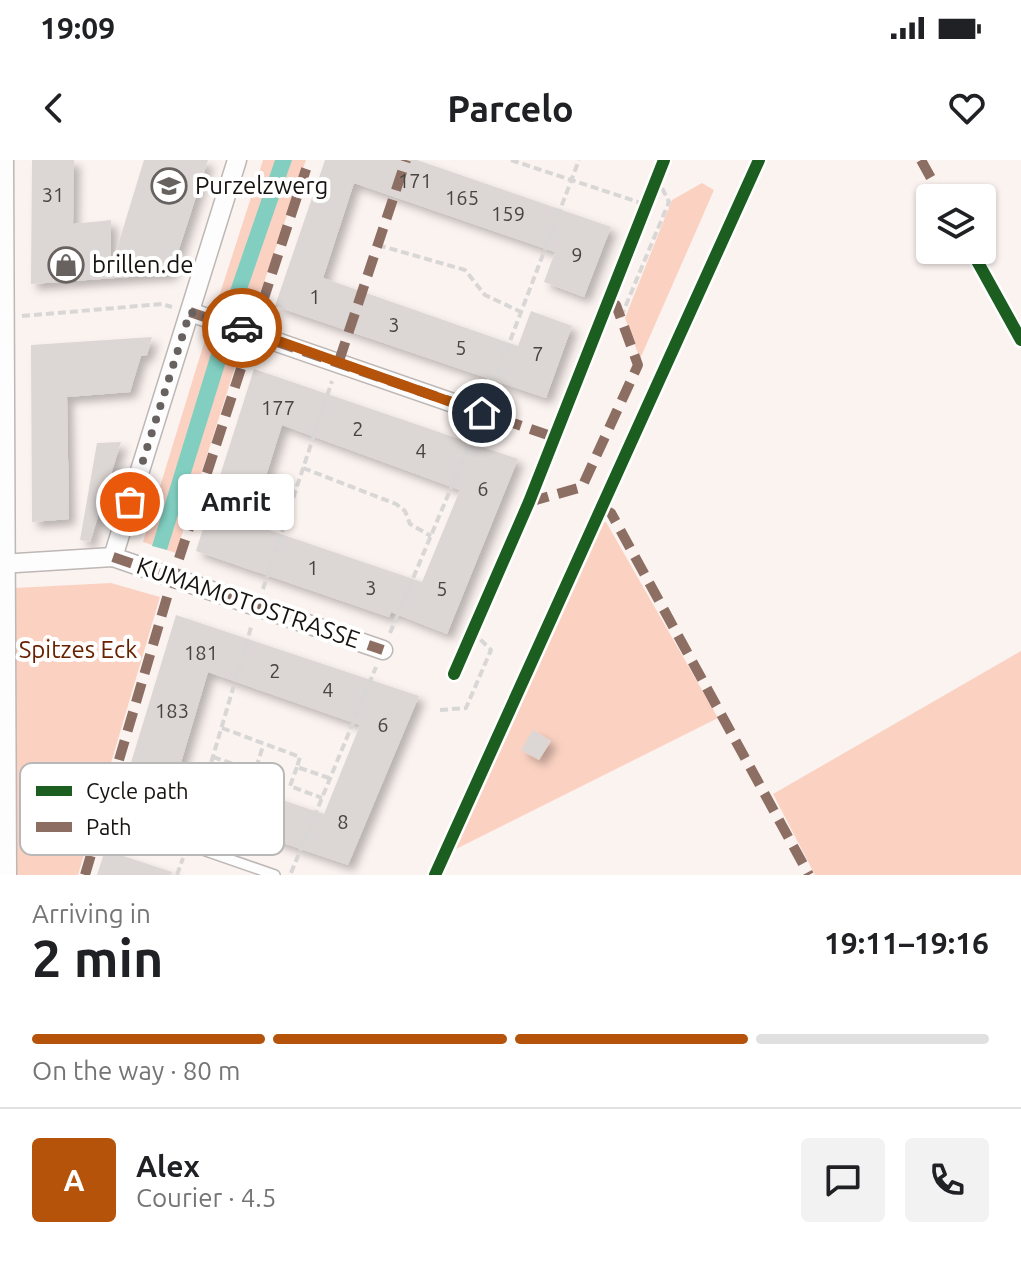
<!DOCTYPE html>
<html lang="en">
<head>
<meta charset="utf-8">
<style>
	body { margin:0; font-family:Ubuntu,sans-serif; background:#f2f2f2; color:#202124; height:100vh; display:flex; flex-direction:column; font-size:30px; white-space:nowrap }
	* { box-sizing:border-box; margin:0 }
	p { font-size:26px; color:#757577 }
	.icon { flex:none; width:44px; height:44px; fill:none; stroke:currentColor; stroke-width:2; stroke-linecap:round; stroke-linejoin:round }
	.map { position:relative; height:715px; overflow:hidden }
	.sheet { display:flex; flex-direction:column; background:#fff; flex:1 }
	.sheet>* { flex:none }
	.buttons { position:absolute; left:916px; top:24px; display:grid; gap:16px }
	.buttons a { display:grid; place-items:center; width:80px; height:80px; border-radius:8px; background:#fff; box-shadow:0 2px 6px #0004; font-size:40px }
	.pin { position:absolute; display:grid; place-items:center; width:68px; height:68px; color:#fff; margin:-34px; border:4px solid #fff; border-radius:50%; box-shadow:0 2px 8px #0007 }
	.courier { position:absolute; display:grid; place-items:center; width:80px; height:80px; margin:-40px; border:6px solid #b45309; border-radius:50%; background:#fff; color:#222; box-shadow:0 2px 10px #0007 }
	.bubble { position:absolute; height:56px; border-radius:8px; background:#fff; box-shadow:0 2px 6px #0004; font-size:26px; font-weight:700; line-height:56px; text-align:center }
	.summary em { font-style:normal; font-weight:700 }
	.summary div { display:flex; flex-direction:column-reverse }
	.summary { display:flex; align-items:center; justify-content:space-between; height:136px; padding:0 32px }
	h1 { font-size:52px; font-weight:700; line-height:60px }
	.bar { display:grid; grid-template-columns:repeat(4,1fr); gap:12px 8px; align-content:center; height:96px; padding:0 32px }
	.bar i { height:10px; border-radius:6px; background:#e0e0e0 }
	.bar .on { background:#b45309 }
	.bar p { grid-column:span 4 }
	.line { display:flex; align-items:center; gap:20px; padding:0 32px; border-top:2px solid #e0e0e0 }
	.line div { flex:1 }
	.round { display:grid; place-items:center; flex:none; width:84px; height:84px; border-radius:8px; background:#f2f2f2 }
	.status { display:flex; justify-content:space-between; align-items:center; height:56px; padding:0 40px; background:#fff; direction:ltr }
	.status svg { height:22px; fill:currentColor }
	header { display:flex; justify-content:space-between; align-items:center; height:104px; padding:0 32px; background:#fff; font-size:36px; font-weight:700 }
	.map>svg:first-child { display:block }
	.green { fill:#fbd2c2 }
	.water { fill:#82cfc2 }
	.building { fill:#dcd6d4; fill-rule:evenodd; filter:url(#shadow) }
	.lines { fill:none; stroke-linecap:round; stroke-linejoin:round }
	.service-casing { stroke:#bdb7b5; stroke-width:12 }
	.minor-casing { stroke:#bdb7b5; stroke-width:21 }
	.path { stroke:#d9d7d6; stroke-width:4; stroke-dasharray:8 4; stroke-linecap:butt }
	.service { stroke:#fefdfd; stroke-width:9 }
	.minor { stroke:#fefdfd; stroke-width:18 }
	.quiet { stroke:#8d6e63; stroke-width:10; stroke-dasharray:20 10; stroke-linecap:butt }
	.cycleway-casing { stroke:#fff; stroke-width:17 }
	.cycleway { stroke:#1b5e20; stroke-width:12 }
	.done { stroke:#67615f; stroke-width:8; stroke-dasharray:0 14.4 }
	.route { stroke:#b45309; stroke-width:10 }
	.labels { text-anchor:middle; stroke-width:8; stroke-linejoin:round; paint-order:stroke }
	.number-label { font-size:20px; fill:#484442 }
	.poi-label { font-size:24px; fill:#171311; stroke:#fff; text-anchor:start }
	.street-label { font-size:24px; fill:#171311; stroke:#fff }
	.park-label { font-size:24px; fill:#682200; stroke:#fff }
	.key { fill:#fff; stroke:#b9b8b8; stroke-width:2 }
	.key-label { font-size:22px; fill:#171311 }
</style>
</head>
<body>
<div class="status"><b>19:09</b><svg viewBox="0 0 49 12"><path d="M0 12V9h3v3zM5 12V6h3v6zM10 12V3h3v9zM15 12V0h3v12zM26 1h20v11H26zM47 4h2v5h-2z"/></svg></div>
<header><svg class="icon" aria-label="back" viewBox="0 0 24 24"><path d="M15 5l-7 7 7 7"/></svg>Parcelo<svg class="icon" aria-label="heart" viewBox="0 0 24 24"><path d="M12 20l-8-8c-3-5 5-10 8-4 3-6 11-1 8 4z"/></svg></header>
<div class="map">
<svg width="1021" height="715" viewBox="0 0 1021 715">
	<defs>
		<filter id="shadow"><feDropShadow dx="6" dy="6" stdDeviation="4" flood-color="#0004"/></filter>
	</defs>
	<rect width="100%" height="100%" fill="#fbf3f0"/>
	<g class="green">
		<polygon points="263,0 306,0 251,160 216,146"/>
		<polygon points="702,23 714,30 640,199 625,158 672,40"/>
		<polygon points="208,170 243,182 176,393 143,382"/>
		<polygon points="601,361 606,362 718,558 454,690"/>
		<polygon points="111,423 160,437 78,715 13,715 14,428"/>
		<polygon points="1021,491 1021,715 815,715 773,634"/>
	</g>
	<g class="water">
		<polygon points="275,0 292,0 239,153 224,148"/>
		<polygon points="217,174 233,179 167,390 152,386"/>
	</g>
	<g class="building">
		<polygon points="32,0 74,0 73,64 111,60 111,108 144,0 208,0 171,114 31,124"/>
		<polygon points="325,0 417,0 611,67 584,137 544,122 555,92 354,23 323,118 518,186 531,151 572,166 546,238 275,146"/>
		<polygon points="152,177 147,195 141,196 130,232 67,237 69,359 32,362 31,185"/>
		<path d="M254 209 518 299 447 474 391 452 389 457 196 391ZM282 265 460 330 422 422 251 364Z"/>
		<polygon points="121,282 90,382 80,380 97,283"/>
		<path d="M176 455 419 536 348 705 123 629ZM208 512 360 565 324 654 180 606Z"/>
		<polygon points="533,570 551,581 539,600 521,590"/>
		<polygon points="105,690 172,712 171,715 97,715"/>
	</g>
	<g class="lines">
		<defs>
			<polyline id="service" points="102,655 275,715"/>
			<g id="minor">
				<polyline points="4,0 7,715"/>
				<polyline points="190,152 482,253"/>
				<polyline points="113,397 237,0"/>
				<polyline points="0,404 113,397 383,490"/>
			</g>
		</defs>
		<use href="#service" class="service-casing"/>
		<use href="#minor" class="minor-casing"/>
		<g class="path">
			<polyline points="511,0 647,45"/>
			<polyline points="378,85 465,110 485,135 521,152"/>
			<polyline points="22,156 162,144 172,147"/>
			<polyline points="621,157 669,42 657,18"/>
			<polyline points="489,236 579,0"/>
			<polyline points="303,308 396,344 405,351 410,364 431,376"/>
			<polyline points="263,429 332,221"/>
			<polyline points="390,473 475,271"/>
			<polyline points="440,550 466,548 491,490 472,471"/>
			<polyline points="222,568 300,597 297,607 329,618"/>
			<polyline points="213,597 255,611 263,586"/>
			<polyline points="297,607 290,626 322,638"/>
			<polyline points="191,671 252,464"/>
			<polyline points="291,713 376,507"/>
			<polyline points="177,715 183,698"/>
		</g>
		<use href="#service" class="service"/>
		<use href="#minor" class="minor"/>
		<g class="quiet">
			<polyline points="921,0 942,38"/>
			<polyline points="190,152 554,277"/>
			<polyline points="339,201 406,0"/>
			<polyline points="529,342 582,327 638,205 616,145 609,141"/>
			<polyline points="602,348 611,353 809,715"/>
			<polyline points="113,397 383,490"/>
			<polyline points="85,715 173,417 309,0"/>
		</g>
		<defs>
			<g id="cycleway">
				<polyline points="971,90 1021,180"/>
				<polyline points="454,514 529,342 664,0"/>
				<polyline points="435,715 759,0"/>
			</g>
		</defs>
		<use href="#cycleway" class="cycleway-casing"/>
		<use href="#cycleway" class="cycleway"/>
	</g>
	<g class="lines">
		<polyline class="done" points="130,342 190,152 242,168"/>
		<polyline class="route" points="242,168 482,253"/>
	</g>
	<defs>
		<symbol id="school-ring" viewBox="-11 -11 22 22"><circle r="9.5" fill="#fff" stroke="#67615f" stroke-width="1.5"/><path d="M0-5L7-2L0 1L-7-2ZM-4 1L0 2.5L4 1V4Q0 6-4 4Z" fill="#67615f"/></symbol>
		<symbol id="shop-ring" viewBox="-11 -11 22 22"><circle r="9.5" fill="#fff" stroke="#67615f" stroke-width="1.5"/><path d="M-5-2.5h2.3a2.7 3.5 0 0 1 5.4 0H5L5.5 6h-11ZM-1.5-2.5h3a1.5 2.3 0 0 0-3 0Z" fill="#67615f"/></symbol>
	</defs>
	<g fill-rule="evenodd">
		<use href="#school-ring" x="149" y="6" width="40" height="40"/>
		<use href="#shop-ring" x="46" y="85" width="40" height="40"/>
	</g>
	<g class="labels">
		<g class="number-label">
			<text x="415" y="28">171</text>
			<text x="53" y="42">31</text>
			<text x="462" y="45">165</text>
			<text x="508" y="61">159</text>
			<text x="577" y="102">9</text>
			<text x="315" y="144">1</text>
			<text x="394" y="172">3</text>
			<text x="461" y="195">5</text>
			<text x="538" y="201">7</text>
			<text x="278" y="255">177</text>
			<text x="358" y="276">2</text>
			<text x="421" y="298">4</text>
			<text x="483" y="336">6</text>
			<text x="313" y="415">1</text>
			<text x="371" y="435">3</text>
			<text x="442" y="436">5</text>
			<text x="201" y="500">181</text>
			<text x="275" y="518">2</text>
			<text x="328" y="537">4</text>
			<text x="172" y="558">183</text>
			<text x="383" y="572">6</text>
			<text x="343" y="669">8</text>
		</g>
		<g class="poi-label">
			<text x="195" y="34">Purzelzwerg</text>
			<text x="92" y="113">brillen.de</text>
		</g>
		<g class="street-label">
			<text transform="translate(248 443) rotate(19)" y="8">KUMAMOTOSTRASSE</text>
		</g>
		<g class="park-label">
			<text x="78" y="498">Spitzes Eck</text>
		</g>
	</g>
	<rect x="20" y="603" width="264" height="92" rx="12" class="key"/>
	<rect x="36" y="626" width="36" height="10" fill="#1b5e20"/>
	<rect x="36" y="662" width="36" height="10" fill="#8d6e63"/>
	<g class="key-label">
		<text x="86" y="639">Cycle path</text>
		<text x="86" y="675">Path</text>
	</g>
</svg>
<div class="buttons">
<a><svg class="icon" aria-label="layers" viewBox="0 0 24 24"><path d="M12 4l9 5-9 5-9-5zM3 14l9 5 9-5"/></svg></a>
</div>
<div class="pin" style="left:130px;top:342px;background:#ea580c"><svg class="icon" aria-label="bag" viewBox="0 0 24 24"><path d="M5 8h14l-1 12H6zM9 8a3 3 0 0 1 6 0"/></svg></div>
<div class="pin" style="left:482px;top:253px;background:#1f2937"><svg class="icon" aria-label="home" viewBox="0 0 24 24"><path d="M3 11l9-7 9 7M6 9v11h12V9"/></svg></div>
<div class="courier" style="left:242px;top:168px"><svg class="icon" aria-label="car" viewBox="0 0 24 24"><path d="M5 17H2v-5l4-1 3-4h7l3 4 3 1v5h-3M9 17h6M6 11h13"/><circle cx="7" cy="17" r="2"/><circle cx="17" cy="17" r="2"/></svg></div>
<div class="bubble" style="left:178px;top:314px;width:116px">Amrit</div>
</div>
<section class="sheet">
<div class="summary"><div><h1>2 min</h1><p>Arriving in</p></div><em>19:11–19:16</em></div>
<div class="bar"><i class="on"></i><i class="on"></i><i class="on"></i><i></i><p>On the way · 80 m</p></div>
<div class="line" style="height:144px"><b class="round" style="background:#b45309;color:#fff">A</b><div><b>Alex</b><p>Courier · 4.5</p></div><a class="round"><svg class="icon" aria-label="chat" viewBox="0 0 24 24"><path d="M4 5h16v11H9l-5 4z"/></svg></a><a class="round"><svg class="icon" aria-label="phone" viewBox="0 0 24 24"><path d="M5 4h4l2 5-3 2q2 4 5 5l2-3 5 2v4C11 20 4 13 5 4z"/></svg></a></div>
</section>
</body>
</html>
